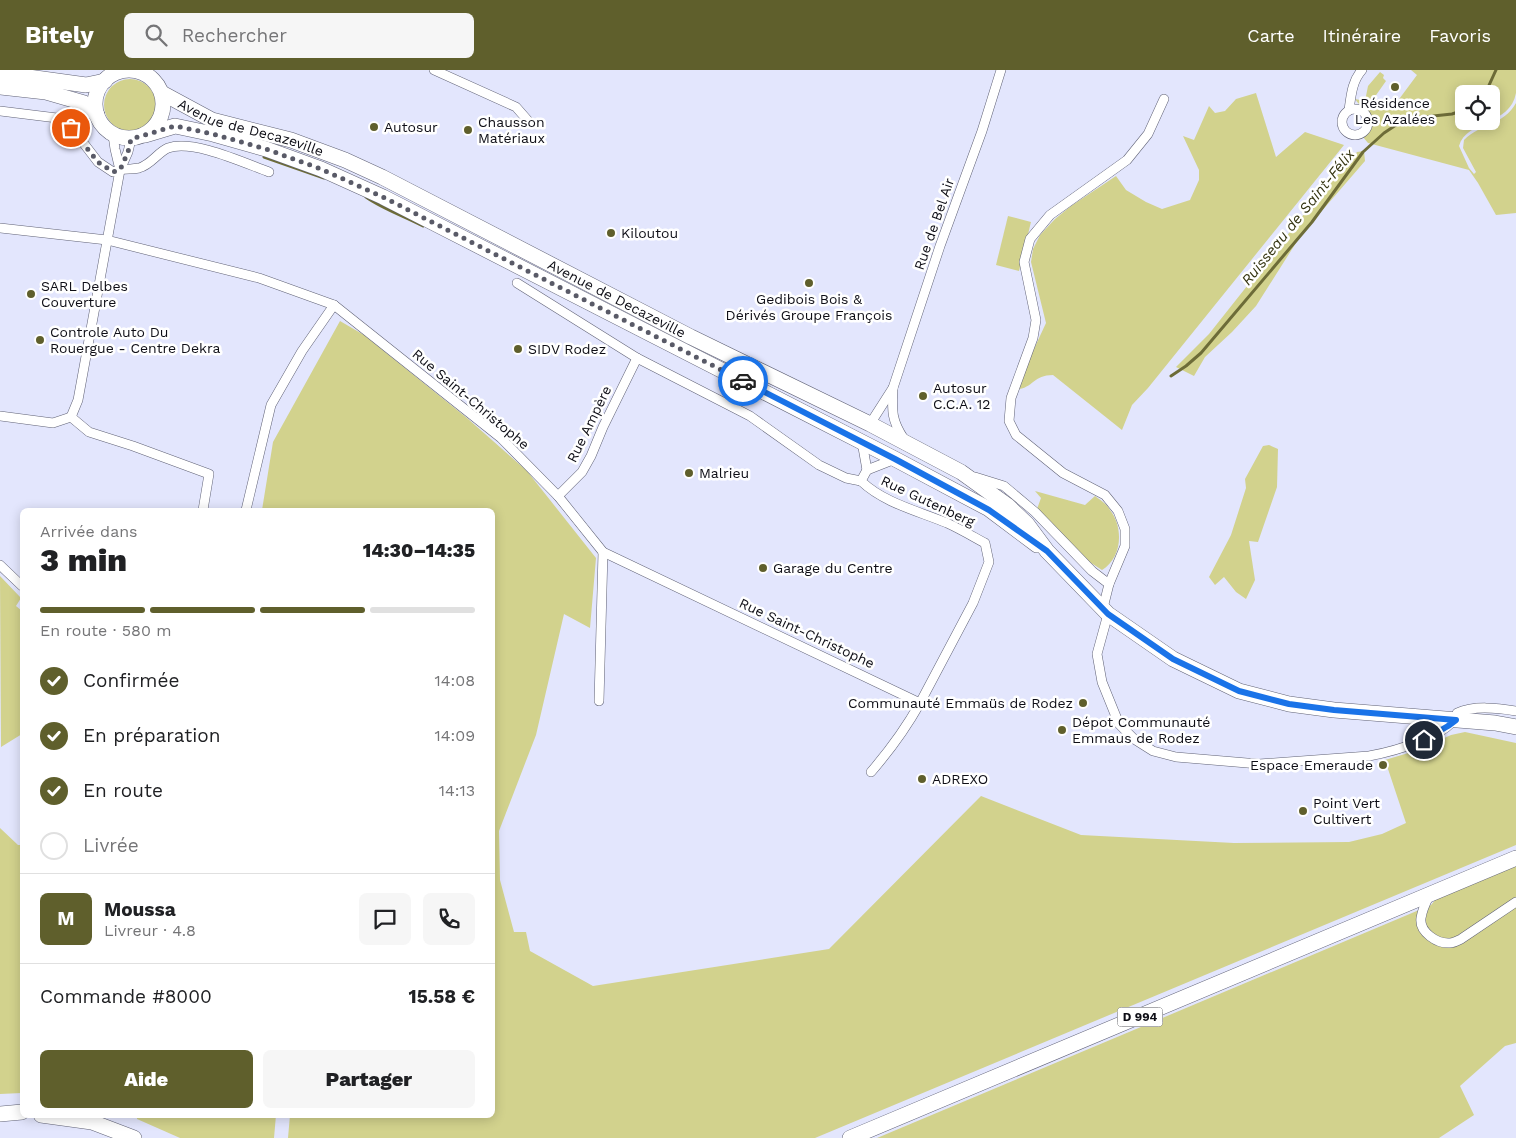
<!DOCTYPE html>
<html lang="fr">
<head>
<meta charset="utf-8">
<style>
	body { margin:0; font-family:"Work Sans",sans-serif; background:#f6f6f6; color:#202124; height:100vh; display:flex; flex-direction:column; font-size:19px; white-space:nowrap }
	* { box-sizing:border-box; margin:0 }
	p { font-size:16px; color:#757577 }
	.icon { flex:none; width:28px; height:28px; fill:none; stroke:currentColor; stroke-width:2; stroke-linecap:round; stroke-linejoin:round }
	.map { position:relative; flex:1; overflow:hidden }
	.sheet { position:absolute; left:20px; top:438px; width:475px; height:610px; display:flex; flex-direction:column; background:#fff; border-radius:8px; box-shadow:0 2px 12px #0003 }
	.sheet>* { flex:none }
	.buttons { position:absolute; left:1455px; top:15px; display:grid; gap:10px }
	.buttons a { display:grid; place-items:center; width:45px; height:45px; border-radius:8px; background:#fff; box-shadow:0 2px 12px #0003; font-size:25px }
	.pin { position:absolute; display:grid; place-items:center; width:42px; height:42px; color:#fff; margin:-21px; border:2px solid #fff; border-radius:50%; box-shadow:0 1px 5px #0007 }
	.courier { position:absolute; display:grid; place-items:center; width:50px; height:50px; margin:-25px; border:4px solid #1a73e8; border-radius:50%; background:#fff; color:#222; box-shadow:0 1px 6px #0007 }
	.overview em { font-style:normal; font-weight:800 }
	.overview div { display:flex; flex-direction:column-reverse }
	.overview { display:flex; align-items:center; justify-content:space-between; height:85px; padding:0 20px }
	h1 { font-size:32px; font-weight:800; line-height:38px }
	.bar { display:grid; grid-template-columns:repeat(4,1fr); gap:8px 5px; align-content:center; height:60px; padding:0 20px }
	.bar i { height:6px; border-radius:4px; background:#e0e0e0 }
	.bar .on { background:#5f5f2c }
	.bar p { grid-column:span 4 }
	.line { display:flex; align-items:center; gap:12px; padding:0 20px; border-top:1px solid #e0e0e0 }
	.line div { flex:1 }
	.round { display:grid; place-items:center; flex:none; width:52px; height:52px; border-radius:8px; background:#f6f6f6 }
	ol { padding:0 20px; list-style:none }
	li { display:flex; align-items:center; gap:15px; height:55px }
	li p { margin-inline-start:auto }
	li .icon { padding:5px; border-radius:50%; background:#5f5f2c; color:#fff; stroke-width:4 }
	li:last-child { color:#757577 }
	li i { width:28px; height:28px; border:2px solid #e0e0e0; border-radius:50% }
	.button { display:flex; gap:10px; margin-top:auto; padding:10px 20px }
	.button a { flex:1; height:58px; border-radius:8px; background:#5f5f2c; color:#fff; font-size:20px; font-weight:800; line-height:58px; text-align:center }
	.button a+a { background:#f6f6f6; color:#202124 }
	header { display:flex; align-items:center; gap:30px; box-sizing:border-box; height:70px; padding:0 25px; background:#5f5f2c; color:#fff }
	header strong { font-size:24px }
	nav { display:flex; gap:28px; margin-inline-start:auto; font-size:18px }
	.search { width:350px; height:45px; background:#f6f6f6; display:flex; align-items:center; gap:12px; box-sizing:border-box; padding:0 18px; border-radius:8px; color:#757577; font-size:19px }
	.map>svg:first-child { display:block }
	.green { fill:#d2d28d; fill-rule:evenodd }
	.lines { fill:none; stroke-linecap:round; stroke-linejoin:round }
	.stream { stroke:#6d6c38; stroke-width:3 }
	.street-casing { stroke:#606276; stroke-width:10 }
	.secondary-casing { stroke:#606276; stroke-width:14 }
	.primary-casing { stroke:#606276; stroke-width:16 }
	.street { stroke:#fff; stroke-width:9 }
	.secondary { stroke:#fff; stroke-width:12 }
	.primary { stroke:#fff; stroke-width:15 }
	.done { stroke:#595a67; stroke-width:5; stroke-dasharray:0 9 }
	.route { stroke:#1a73e8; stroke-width:6 }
	.poi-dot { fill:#5f5f2c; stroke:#fff; stroke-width:2 }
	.labels { text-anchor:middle; stroke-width:5; stroke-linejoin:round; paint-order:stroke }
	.shield { fill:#fff; stroke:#56565c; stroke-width:1 }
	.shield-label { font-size:12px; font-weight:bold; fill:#0e0e16 }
	.poi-label { font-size:14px; fill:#0e0e16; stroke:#fff; text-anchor:start }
	.street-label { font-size:14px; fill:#0e0e16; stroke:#fff }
	.water-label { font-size:15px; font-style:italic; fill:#353512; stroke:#fff }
</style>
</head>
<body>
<header>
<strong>Bitely</strong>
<div class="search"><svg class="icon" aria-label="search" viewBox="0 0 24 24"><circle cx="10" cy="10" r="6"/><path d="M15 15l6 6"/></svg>Rechercher</div>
<nav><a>Carte</a><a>Itinéraire</a><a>Favoris</a></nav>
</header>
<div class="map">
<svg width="1516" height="1068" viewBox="0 0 1516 1068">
	<rect width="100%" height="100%" fill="#e3e6fd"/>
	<g class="green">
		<path d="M1411 0H1516C1516 7 1516 16 1516 23 1510 56 1467 49 1459 76L1469 98 1474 104 1476 102 1463 78 1464 70C1481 53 1503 56 1516 33V143L1496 145 1478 113 1469 100 1368 73 1363 67C1383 46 1365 44 1355 29L1365 31 1368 16 1380 2 1384 5 1383 8 1386 11 1374 28 1391 40 1417 5ZM1464 24H1491V51H1464Z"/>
		<circle cx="130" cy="35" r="26"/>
		<path d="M1256 23 1276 87 1305 62 1344 75 1148 318 1132 335 1122 360 1053 305C1033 305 1034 318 1015 320L1046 253 1031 192 1033 179 1040 165 1055 149 1071 136 1116 106 1126 120 1146 132 1162 139 1190 130 1199 110V100L1183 66 1194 70 1209 36 1215 43 1225 41 1236 29Z"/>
		<polygon points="1364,81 1365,91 1301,165 1256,236 1232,262 1205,287 1194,306 1176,297 1209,264 1300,149 1357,82"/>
		<polygon points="1008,146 1031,152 1019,201 996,195"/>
		<polygon points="340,251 364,265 467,348 527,401 596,488 590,558 564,544 536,665 499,761 500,810 514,862 526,862 530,881 593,916 829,879 981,726 1081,765 1234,773 1349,772 1382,764 1406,753 1385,690 1415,681 1451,665 1465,662 1516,673 1516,775 815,1068 288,1068 290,1045 492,1045 492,440 262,440 273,372"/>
		<polygon points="1269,375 1278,379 1277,417 1258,472 1249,471 1255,510 1246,529 1236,522 1224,507 1215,515 1209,507 1231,465 1246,418 1245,409 1263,376"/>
		<path d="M1035 421 1085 435 1095 426C1100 430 1107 434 1110 440 1124 458 1122 488 1102 500L1088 491 1041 443 1037 439 1041 428Z"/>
		<polygon points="0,506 21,528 16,536 22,541 22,664 1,677"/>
		<polygon points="0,758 18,775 22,775 22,1023 0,1024"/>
		<polygon points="1516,795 1516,973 1505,976 1460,1016 1474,1045 1439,1068 877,1068 1431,835 1436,829"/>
		<polygon points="137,1045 276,1045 274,1068 180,1068 137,1049"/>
	</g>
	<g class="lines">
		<g class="stream">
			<polyline points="1485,24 1496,0"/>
			<polyline points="264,87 324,108"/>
			<path d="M366 127C383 139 404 146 423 156"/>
			<polyline points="1171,306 1186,296 1201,283 1312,152 1363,82 1384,63 1405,49 1452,44 1464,40"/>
		</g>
		<defs>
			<g id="street">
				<polyline points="434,0 516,37 530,53"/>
				<circle cx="1355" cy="52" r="13"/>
				<path d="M1349 40C1351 26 1352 11 1362 0"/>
				<path d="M0 41 65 49 98 92 113 102C123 98 130 100 139 98 151 95 158 82 168 78 193 69 244 93 269 102"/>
				<polyline points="113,65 115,79 120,100"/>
				<path d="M0 158 107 170 259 208 334 235 501 368 558 426 603 482 920 633 973 533 989 492 985 473C972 466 960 459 947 453 918 441 884 433 861 411L867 400"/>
				<polyline points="517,213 637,288 750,346 819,395 846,408 861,411"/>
				<path d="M893 318C892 340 891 350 904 369"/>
				<polyline points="0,346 53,353 71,347"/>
				<polyline points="71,347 78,330 120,100 128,82 131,69"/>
				<polyline points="71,347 89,362 133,376 209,404 203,440"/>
				<polyline points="870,354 893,318 940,176 982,61 1001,0"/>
				<polyline points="862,372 867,400 895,389"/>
				<polyline points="975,407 1004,416 1035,442 1092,501 1109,514"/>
				<polyline points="558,426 582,402 591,386 603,357 637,288"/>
				<polyline points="246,440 271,335 302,281 334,235"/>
				<polyline points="0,495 22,516"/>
				<polyline points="1103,538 1109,514 1125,476 1125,459 1118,441 1105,425 1063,403 1016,365 1009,351 1011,328 1033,268 1036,250 1024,192 1030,169 1050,145 1127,90 1148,64 1164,29"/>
				<path d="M1108 544 1097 584 1102 612 1119 654 1134 669 1153 681 1176 687 1259 694 1369 686C1391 682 1452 666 1457 643 1474 635 1498 638 1516 641"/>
				<polyline points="599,631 603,482"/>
				<path d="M871 702C890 680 906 658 920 633"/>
				<path d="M1429 826C1426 832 1422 841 1421 848 1419 862 1437 874 1450 873 1454 873 1457 871 1461 869L1516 832"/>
			</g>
			<g id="secondary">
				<polyline points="144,0 144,3"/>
				<polyline points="125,1 125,0"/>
			</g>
			<g id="primary">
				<circle cx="129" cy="34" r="34"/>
				<polyline points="0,3 86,15 105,11"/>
				<polyline points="0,17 46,22 84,33 97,45"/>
				<path id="s1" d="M162 23 212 50 291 70 345 90 382 107 691 267 870 354 961 402 1007 435 1027 454 1047 481 1108 544 1173 589 1239 621 1289 634 1334 640 1495 653 1516 657"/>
				<polyline points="145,65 175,56 213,64 266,79 321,99 383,127 895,389 989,439 1037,475"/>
				<polyline points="0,1044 22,1042"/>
				<polyline points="41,1045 92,1052 134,1068"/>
				<polyline points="850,1068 1516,788"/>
			</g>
		</defs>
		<use href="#street" class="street-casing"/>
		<use href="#secondary" class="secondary-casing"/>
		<use href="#primary" class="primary-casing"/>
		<use href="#street" class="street"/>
		<use href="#secondary" class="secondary"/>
		<use href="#primary" class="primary"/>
	</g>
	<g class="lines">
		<polyline class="done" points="71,58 98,92 113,102 120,100 128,82 131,69 175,56 213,64 266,79 321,99 383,127 743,311"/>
		<polyline class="route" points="743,311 895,389 989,440 1047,481 1108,544 1173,589 1239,621 1289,634 1334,640 1456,650 1448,656 1424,670"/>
	</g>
	<g class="poi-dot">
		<circle cx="1395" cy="17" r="5"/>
		<circle cx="374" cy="57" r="5"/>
		<circle cx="468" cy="60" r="5"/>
		<circle cx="611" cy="163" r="5"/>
		<circle cx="809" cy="213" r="5"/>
		<circle cx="31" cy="224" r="5"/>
		<circle cx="40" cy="270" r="5"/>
		<circle cx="518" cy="279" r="5"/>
		<circle cx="923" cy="326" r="5"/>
		<circle cx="689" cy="403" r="5"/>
		<circle cx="763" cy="498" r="5"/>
		<circle cx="1083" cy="633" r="5"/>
		<circle cx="1062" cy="660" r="5"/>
		<circle cx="1383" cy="695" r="5"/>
		<circle cx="922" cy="709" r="5"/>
		<circle cx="1303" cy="741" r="5"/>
	</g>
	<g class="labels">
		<rect class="shield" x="1117.5" y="937.5" width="45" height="19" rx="4"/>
		<g class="shield-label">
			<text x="1140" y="951">D 994</text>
		</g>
		<g class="poi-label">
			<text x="1395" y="38" text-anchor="middle">Résidence<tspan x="1395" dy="16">Les Azalées</tspan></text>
			<text x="478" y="57">Chausson<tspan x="478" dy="16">Matériaux</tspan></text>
			<text x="384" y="62">Autosur</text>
			<text x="621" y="168">Kiloutou</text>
			<text x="41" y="221">SARL Delbes<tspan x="41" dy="16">Couverture</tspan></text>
			<text x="809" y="234" text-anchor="middle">Gedibois Bois &amp;<tspan x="809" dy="16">Dérivés Groupe François</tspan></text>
			<text x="50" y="267">Controle Auto Du<tspan x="50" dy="16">Rouergue - Centre Dekra</tspan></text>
			<text x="528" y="284">SIDV Rodez</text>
			<text x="933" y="323">Autosur<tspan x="933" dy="16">C.C.A. 12</tspan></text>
			<text x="699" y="408">Malrieu</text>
			<text x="773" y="503">Garage du Centre</text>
			<text x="1073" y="638" text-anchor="end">Communauté Emmaüs de Rodez</text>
			<text x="1072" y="657">Dépot Communauté<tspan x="1072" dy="16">Emmaus de Rodez</tspan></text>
			<text x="1373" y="700" text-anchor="end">Espace Emeraude</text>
			<text x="932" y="714">ADREXO</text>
			<text x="1313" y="738">Point Vert<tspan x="1313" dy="16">Cultivert</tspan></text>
		</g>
		<g class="street-label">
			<text dy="5" stroke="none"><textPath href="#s1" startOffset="96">Avenue de Decazeville</textPath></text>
			<text transform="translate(934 154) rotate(-71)" y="5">Rue de Bel Air</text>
			<text dy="5" stroke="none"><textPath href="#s1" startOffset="501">Avenue de Decazeville</textPath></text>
			<text transform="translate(471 329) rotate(40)" y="5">Rue Saint-Christophe</text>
			<text transform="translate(589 354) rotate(-64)" y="5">Rue Ampère</text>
			<text transform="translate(928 431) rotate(25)" y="5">Rue Gutenberg</text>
			<text transform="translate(807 563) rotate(25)" y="5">Rue Saint-Christophe</text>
		</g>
		<g class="water-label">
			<text transform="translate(1298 147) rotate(-51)" y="5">Ruisseau de Saint-Félix</text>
		</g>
	</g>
</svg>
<div class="buttons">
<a><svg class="icon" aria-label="locate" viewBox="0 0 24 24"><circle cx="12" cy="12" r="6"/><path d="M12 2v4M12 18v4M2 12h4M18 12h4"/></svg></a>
</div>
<div class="pin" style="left:71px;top:58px;background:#ea580c"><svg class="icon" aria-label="bag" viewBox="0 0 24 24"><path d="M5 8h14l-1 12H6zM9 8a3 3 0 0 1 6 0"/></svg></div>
<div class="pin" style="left:1424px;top:670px;background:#1f2937"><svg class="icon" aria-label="home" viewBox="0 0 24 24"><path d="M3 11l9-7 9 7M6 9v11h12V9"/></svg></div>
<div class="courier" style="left:743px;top:311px"><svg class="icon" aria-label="car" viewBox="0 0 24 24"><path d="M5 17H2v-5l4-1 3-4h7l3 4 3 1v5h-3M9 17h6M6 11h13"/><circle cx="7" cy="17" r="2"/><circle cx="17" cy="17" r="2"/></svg></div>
<section class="sheet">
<div class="overview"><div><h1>3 min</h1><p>Arrivée dans</p></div><em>14:30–14:35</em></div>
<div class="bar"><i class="on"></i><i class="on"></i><i class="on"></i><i></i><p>En route · 580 m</p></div>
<ol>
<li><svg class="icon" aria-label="check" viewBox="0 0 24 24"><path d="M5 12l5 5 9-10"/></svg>Confirmée<p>14:08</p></li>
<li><svg class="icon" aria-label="check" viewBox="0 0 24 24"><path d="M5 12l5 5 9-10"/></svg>En préparation<p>14:09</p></li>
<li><svg class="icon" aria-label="check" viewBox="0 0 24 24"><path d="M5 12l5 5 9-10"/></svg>En route<p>14:13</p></li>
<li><i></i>Livrée</li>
</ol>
<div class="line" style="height:90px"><b class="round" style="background:#5f5f2c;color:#fff">M</b><div><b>Moussa</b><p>Livreur · 4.8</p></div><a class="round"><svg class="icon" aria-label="chat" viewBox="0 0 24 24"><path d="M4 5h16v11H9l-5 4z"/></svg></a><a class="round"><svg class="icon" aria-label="phone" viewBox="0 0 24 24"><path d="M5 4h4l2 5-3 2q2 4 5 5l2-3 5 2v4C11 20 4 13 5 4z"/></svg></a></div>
<div class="line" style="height:65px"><div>Commande #8000</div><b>15.58 €</b></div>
<div class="button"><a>Aide</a><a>Partager</a></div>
</section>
</div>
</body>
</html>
